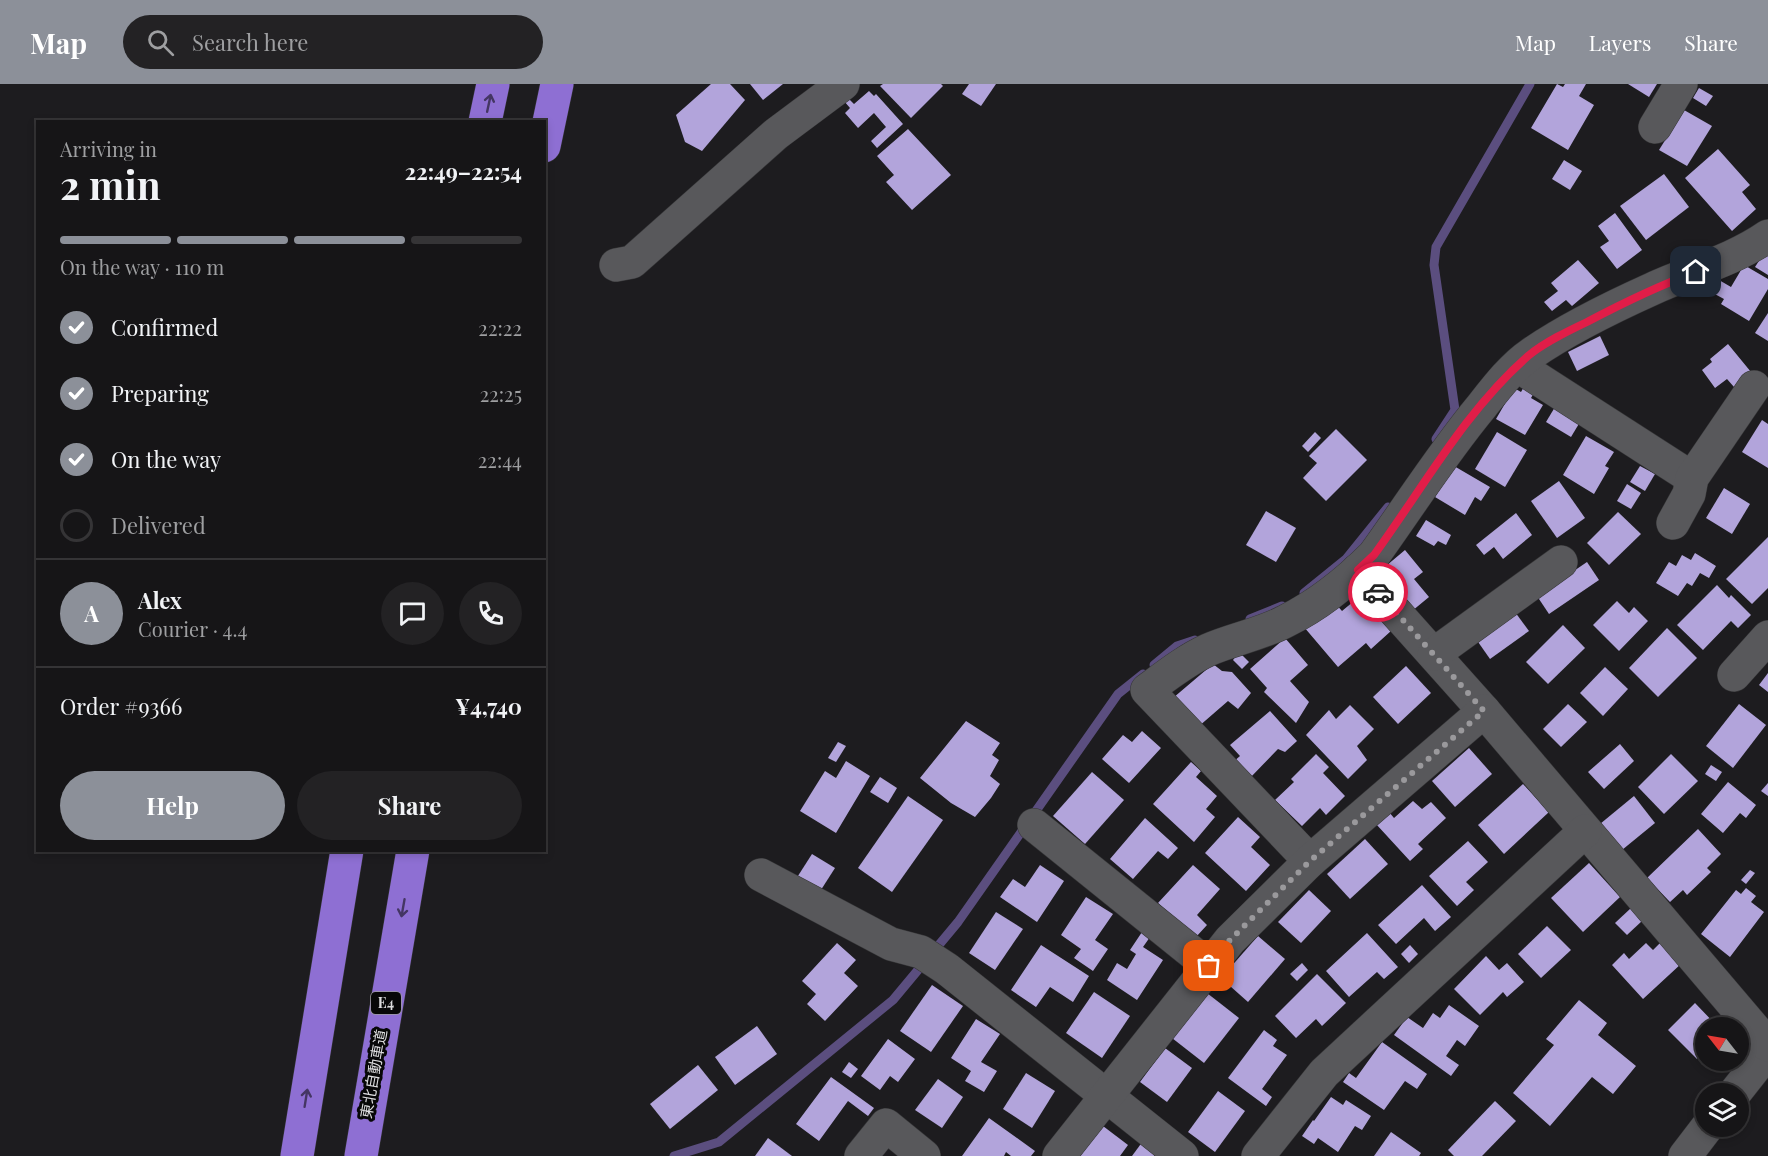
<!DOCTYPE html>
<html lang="en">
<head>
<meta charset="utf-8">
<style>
	body { margin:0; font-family:"Playfair Display","Noto Sans JP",serif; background:#232224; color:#f1f3f6; height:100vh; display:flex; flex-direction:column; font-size:22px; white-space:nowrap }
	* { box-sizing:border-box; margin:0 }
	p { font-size:20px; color:#9e9fa1 }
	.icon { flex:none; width:33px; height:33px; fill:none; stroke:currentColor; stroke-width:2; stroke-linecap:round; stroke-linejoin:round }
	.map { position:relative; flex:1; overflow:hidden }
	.drawer { position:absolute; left:36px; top:36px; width:510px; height:732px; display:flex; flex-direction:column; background:#161517; border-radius:0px; box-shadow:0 3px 9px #0003,0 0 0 2px #353436 }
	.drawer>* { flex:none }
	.needle { width:39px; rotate:301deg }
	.buttons { position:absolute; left:1695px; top:933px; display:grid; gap:12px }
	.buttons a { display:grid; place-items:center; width:54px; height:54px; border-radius:50%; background:#161517; box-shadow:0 3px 9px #0003,0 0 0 2px #353436; font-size:30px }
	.pin { position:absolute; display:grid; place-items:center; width:51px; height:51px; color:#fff; margin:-26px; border-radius:12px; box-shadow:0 3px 9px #0006 }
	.courier { position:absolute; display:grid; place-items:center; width:60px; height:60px; margin:-30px; border:4px solid #e11d48; border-radius:50%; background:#fff; color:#222; box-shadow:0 2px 8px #0007 }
	.overview em { font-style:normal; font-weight:700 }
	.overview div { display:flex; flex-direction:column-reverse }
	.overview { display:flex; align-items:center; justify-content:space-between; height:102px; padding:0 24px }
	h1 { font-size:39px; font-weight:700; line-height:45px }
	.bar { display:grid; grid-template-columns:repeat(4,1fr); gap:9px 6px; align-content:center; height:72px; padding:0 24px }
	.bar i { height:8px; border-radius:4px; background:#353436 }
	.bar .selected { background:#8c9099 }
	.bar p { grid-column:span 4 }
	.line { display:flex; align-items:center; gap:15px; padding:0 24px; border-top:2px solid #353436 }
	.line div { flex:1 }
	.round { display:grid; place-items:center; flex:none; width:63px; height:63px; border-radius:32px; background:#232224 }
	ol { padding:0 24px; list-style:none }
	li { display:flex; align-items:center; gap:18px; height:66px }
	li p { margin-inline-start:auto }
	li .icon { padding:6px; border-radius:50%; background:#8c9099; color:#fff; stroke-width:4 }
	li:last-child { color:#9e9fa1 }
	li i { width:33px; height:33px; border:3px solid #353436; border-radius:50% }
	.cta { display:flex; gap:12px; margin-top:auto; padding:12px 24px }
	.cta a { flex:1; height:69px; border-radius:36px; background:#8c9099; color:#fff; font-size:24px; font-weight:700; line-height:69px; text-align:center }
	.cta a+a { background:#232224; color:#f1f3f6 }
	header { display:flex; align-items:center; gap:36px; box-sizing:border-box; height:84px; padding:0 30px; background:#8c9099; color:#fff }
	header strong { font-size:28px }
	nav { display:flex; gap:33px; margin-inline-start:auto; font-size:21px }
	.search { width:420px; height:54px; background:#232224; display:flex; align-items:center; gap:15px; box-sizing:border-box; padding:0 21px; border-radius:33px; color:#9e9fa1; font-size:22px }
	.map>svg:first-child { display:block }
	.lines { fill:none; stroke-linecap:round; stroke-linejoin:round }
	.stream { stroke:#5b4e7f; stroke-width:9 }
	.building { fill:#b2a4db }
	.street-casing { stroke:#363638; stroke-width:34 }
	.highway-casing { stroke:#363638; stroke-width:34 }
	.street { stroke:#58585b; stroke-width:33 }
	.highway { stroke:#8e6fd3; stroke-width:33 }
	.oneway { stroke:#443663 }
	.done { stroke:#9a999c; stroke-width:6; stroke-dasharray:0 10.8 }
	.route { stroke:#e11d48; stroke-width:8 }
	.labels { text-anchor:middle; stroke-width:6; stroke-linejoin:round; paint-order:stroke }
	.shield { fill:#070708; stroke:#9d9d9e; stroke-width:1.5 }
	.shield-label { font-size:14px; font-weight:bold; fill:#dddddf }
	.street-label { font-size:15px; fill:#dddddf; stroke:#070708 }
</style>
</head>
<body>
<header>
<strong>Map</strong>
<div class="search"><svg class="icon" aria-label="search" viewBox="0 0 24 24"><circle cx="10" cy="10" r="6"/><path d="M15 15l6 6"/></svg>Search here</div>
<nav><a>Map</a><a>Layers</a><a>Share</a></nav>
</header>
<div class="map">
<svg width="1768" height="1072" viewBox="0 0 1768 1072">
	<rect width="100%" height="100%" fill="#1d1c1f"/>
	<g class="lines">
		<g class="stream">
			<polyline points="1436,355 1455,326 1434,181 1436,163 1530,0"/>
			<polyline points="1304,509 1346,475 1388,423"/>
			<polyline points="1250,535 1282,522"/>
			<polyline points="1154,581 1177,562 1195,556"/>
			<polyline points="674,1072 719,1058 893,916 958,838 1118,610 1143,590"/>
		</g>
	</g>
	<g class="building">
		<polygon points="711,0 730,0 745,16 702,67 685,58 676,31"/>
		<polygon points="750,0 783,0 763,16"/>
		<polygon points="883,0 941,0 943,2 911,34 880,2"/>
		<polygon points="969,0 996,0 981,22 962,10"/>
		<polygon points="1557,0 1563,3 1565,0 1586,0 1579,12 1594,21 1568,66 1531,44"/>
		<polygon points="1628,0 1657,0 1649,13"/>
		<polygon points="1699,4 1713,12 1706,22 1693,14"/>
		<polygon points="869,7 874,12 876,10 903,40 877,64 871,57 886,43 874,29 858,44 845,29 850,24 844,17 848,14 854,20"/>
		<polygon points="1684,26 1712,42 1687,82 1659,66"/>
		<polygon points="908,45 951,91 912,126 886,98 894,91 877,72"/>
		<polygon points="1718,65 1750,101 1742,108 1756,125 1732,147 1685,94"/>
		<polygon points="1564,76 1582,87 1570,106 1552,95"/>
		<polygon points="1664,90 1689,123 1646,156 1620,122"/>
		<polygon points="1615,129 1642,166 1617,185 1600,163 1609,157 1598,142"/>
		<polygon points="1766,166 1768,167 1768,191 1755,183"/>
		<polygon points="1578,176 1599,199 1572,222 1566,216 1552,227 1544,218 1558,207 1551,199"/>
		<polygon points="1744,181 1768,195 1768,205 1749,237 1721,220 1724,215 1711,208 1719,196 1731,203"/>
		<polygon points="1768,229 1768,257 1755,249"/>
		<polygon points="1600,252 1609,271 1577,287 1568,268"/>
		<polygon points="1728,260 1751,288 1734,303 1727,295 1715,304 1702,286 1712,278 1710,275"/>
		<polygon points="1525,301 1535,307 1531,314 1543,321 1525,351 1496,335 1514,304 1521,308"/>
		<polygon points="1555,323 1580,338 1571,353 1546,338"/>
		<polygon points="1762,336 1768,340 1768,384 1742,368"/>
		<polygon points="1336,345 1367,376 1326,417 1303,394 1317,379 1309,372"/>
		<polygon points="1315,348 1321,354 1308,368 1302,362"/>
		<polygon points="1497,348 1527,366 1505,403 1475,385"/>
		<polygon points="1586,352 1614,368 1605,382 1609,384 1594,410 1563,391"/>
		<polygon points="1454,382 1490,403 1481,417 1475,413 1465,431 1435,413"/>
		<polygon points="1640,382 1655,390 1645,407 1630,398"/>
		<polygon points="1559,397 1585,434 1557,454 1531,417"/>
		<polygon points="1627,400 1641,409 1631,425 1617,417"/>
		<polygon points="1724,404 1750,420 1732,450 1706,434"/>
		<polygon points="1266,427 1296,444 1276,478 1246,461"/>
		<polygon points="1618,428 1641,450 1609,481 1587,459"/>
		<polygon points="1516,429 1532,451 1503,475 1494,463 1484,471 1476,461"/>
		<polygon points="1426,436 1451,451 1446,461 1438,457 1434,462 1416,452"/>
		<polygon points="1768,453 1768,504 1752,520 1726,495"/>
		<polygon points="1405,466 1423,488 1414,495 1429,513 1412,527 1380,487"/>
		<polygon points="1695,469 1716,482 1709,494 1700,489 1692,502 1687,499 1678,512 1656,499 1669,478 1676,482 1682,471 1691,476"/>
		<polygon points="1587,478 1599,496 1549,530 1537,512"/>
		<polygon points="1717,501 1729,514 1731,511 1751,531 1738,544 1731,537 1703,566 1677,541"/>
		<polygon points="1360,512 1391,547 1371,565 1366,559 1338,583 1304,543 1334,518 1342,527"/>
		<polygon points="1617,517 1629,529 1634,523 1648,537 1619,567 1593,541"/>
		<polygon points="1515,528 1529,547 1490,575 1476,555"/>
		<polygon points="1563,541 1585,564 1548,600 1526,578"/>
		<polygon points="1667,544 1697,574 1658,613 1629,584"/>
		<polygon points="1285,554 1308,581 1290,597 1309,618 1296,639 1264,608 1267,604 1250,585"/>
		<polygon points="1239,568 1249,578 1242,585 1233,576"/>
		<polygon points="1213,580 1222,587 1232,588 1251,609 1238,625 1228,617 1198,643 1173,614"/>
		<polygon points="1406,582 1431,609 1398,640 1373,613"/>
		<polygon points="1605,583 1628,605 1603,632 1580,609"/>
		<polygon points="1768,589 1768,608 1759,601"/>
		<polygon points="1568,620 1587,638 1561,663 1543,645"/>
		<polygon points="1739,620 1766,641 1733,684 1706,662"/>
		<polygon points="1350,621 1374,645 1357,662 1367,676 1348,695 1306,651 1329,626 1336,635"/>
		<polygon points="1270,627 1297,657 1285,668 1278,665 1249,695 1232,679 1240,672 1230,661"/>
		<polygon points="966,637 1000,659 992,671 999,676 990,692 1000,700 991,714 975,733 951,719 920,694"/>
		<polygon points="1142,647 1161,664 1129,699 1102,675 1123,651 1132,658"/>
		<polygon points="838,658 846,662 836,678 828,674"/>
		<polygon points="1620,660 1634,677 1604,705 1588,688"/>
		<polygon points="1469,664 1492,690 1455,723 1432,697"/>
		<polygon points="1316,670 1329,683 1323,689 1345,712 1326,731 1320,724 1302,742 1275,716 1294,698 1291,695"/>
		<polygon points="1671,670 1698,697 1664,730 1638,703"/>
		<polygon points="846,677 870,692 836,749 800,727 825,687 836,694"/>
		<polygon points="1191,678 1201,687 1196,693 1217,712 1206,725 1215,733 1194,758 1153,720"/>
		<polygon points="1711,681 1722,688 1716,697 1705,690"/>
		<polygon points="1092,688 1124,716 1085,760 1053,732"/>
		<polygon points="880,693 897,704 888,719 870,708"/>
		<polygon points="1728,698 1756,721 1746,734 1740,729 1723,749 1701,730"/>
		<polygon points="1768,699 1768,712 1761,707"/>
		<polygon points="1523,700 1549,728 1504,770 1478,741"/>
		<polygon points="908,712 943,736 892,808 858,784"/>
		<polygon points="1634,712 1655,739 1622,766 1600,740"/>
		<polygon points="1413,717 1422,725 1431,718 1446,734 1418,760 1423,765 1410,777 1376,740 1389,728 1394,734"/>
		<polygon points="1238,733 1260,753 1251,763 1270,781 1246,807 1205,769"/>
		<polygon points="1145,734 1178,764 1168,775 1158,767 1133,795 1110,775"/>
		<polygon points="1698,745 1721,770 1707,784 1711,788 1687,811 1683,806 1670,818 1647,794"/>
		<polygon points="1365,755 1388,780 1350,815 1327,790"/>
		<polygon points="1468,757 1488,778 1466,798 1474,806 1457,822 1429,792"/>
		<polygon points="812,770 835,784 819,809 796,795"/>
		<polygon points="1589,779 1620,813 1583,848 1551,814"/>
		<polygon points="1040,781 1064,797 1037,838 1000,813 1013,795 1025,803"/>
		<polygon points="1193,781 1220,805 1197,831 1207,841 1196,853 1158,819"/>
		<polygon points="1750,786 1755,789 1746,800 1741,796"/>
		<polygon points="1422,801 1451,833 1435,847 1424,834 1396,860 1378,841"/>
		<polygon points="1746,804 1756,812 1751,818 1764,828 1730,873 1701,850 1736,806 1741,810"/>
		<polygon points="1309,806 1331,827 1301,859 1278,838"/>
		<polygon points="1086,813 1113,830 1095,856 1108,865 1093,887 1074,874 1081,865 1061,851"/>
		<polygon points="1631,824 1643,836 1627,851 1615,839"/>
		<polygon points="996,828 1023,845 995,886 969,869"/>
		<polygon points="1547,842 1571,866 1541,894 1518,870"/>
		<polygon points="1142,848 1150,853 1143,863 1163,876 1137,916 1107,896 1117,879 1127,885 1136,870 1130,866"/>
		<polygon points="1367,849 1398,883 1384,895 1377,888 1349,913 1326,887"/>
		<polygon points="1258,852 1285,875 1248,918 1221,894"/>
		<polygon points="1662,857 1682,879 1643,915 1612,881 1624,869 1629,875 1646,859 1653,866"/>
		<polygon points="837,859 856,876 844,889 858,902 825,937 807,920 816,910 802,897"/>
		<polygon points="1041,861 1089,892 1073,918 1050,903 1036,923 1011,906"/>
		<polygon points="1410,861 1418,870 1409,879 1401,870"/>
		<polygon points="1486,872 1499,886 1507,879 1524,898 1507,913 1503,908 1480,931 1454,905"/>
		<polygon points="1302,879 1308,886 1297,897 1290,890"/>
		<polygon points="1317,890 1346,919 1322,942 1316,935 1296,954 1275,932"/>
		<polygon points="932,901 963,922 931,968 900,947"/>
		<polygon points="1094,908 1130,932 1102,974 1066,949"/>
		<polygon points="1207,909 1239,934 1204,979 1172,954"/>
		<polygon points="1579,916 1607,939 1598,951 1636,982 1613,1010 1592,993 1550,1042 1513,1009 1554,961 1546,955"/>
		<polygon points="1695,919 1719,944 1706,944 1706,967 1697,975 1668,946"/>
		<polygon points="1449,921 1479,942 1465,962 1457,956 1446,972 1459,981 1451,992 1394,951 1407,933 1423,944 1433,929 1440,934"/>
		<polygon points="976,935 1000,950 981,978 997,987 984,1008 965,997 971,987 951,974"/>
		<polygon points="757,942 777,970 735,1001 715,973"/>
		<polygon points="1264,946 1277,956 1273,962 1287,971 1262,1005 1272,1013 1266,1022 1228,994"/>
		<polygon points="888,955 915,975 898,998 890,992 880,1006 861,992"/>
		<polygon points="1382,958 1427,990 1417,1005 1405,997 1384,1026 1343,998 1349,989 1356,994"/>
		<polygon points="1165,964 1192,984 1167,1018 1140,998"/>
		<polygon points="849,978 858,985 851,994 842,988"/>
		<polygon points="698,981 718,1006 670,1045 650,1020"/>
		<polygon points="1026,989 1055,1007 1032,1044 1003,1025"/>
		<polygon points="831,993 874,1024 868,1032 848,1017 819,1057 796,1040"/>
		<polygon points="938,995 963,1013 942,1044 915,1026"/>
		<polygon points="1218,1007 1245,1027 1215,1068 1188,1048"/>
		<polygon points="1331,1013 1343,1021 1346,1016 1371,1032 1362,1046 1355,1042 1338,1068 1318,1054 1314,1060 1302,1052 1313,1036 1314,1037"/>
		<polygon points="1495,1017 1516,1037 1482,1072 1454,1072 1448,1066"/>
		<polygon points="989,1034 1035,1067 1031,1072 1011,1072 1006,1068 1004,1072 962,1072"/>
		<polygon points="1103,1042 1128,1061 1120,1072 1080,1072"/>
		<polygon points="1391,1048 1421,1069 1419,1072 1374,1072"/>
		<polygon points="768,1054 792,1072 755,1072"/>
		<polygon points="1143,1057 1157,1067 1154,1072 1132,1072"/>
	</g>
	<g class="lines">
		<defs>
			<g id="street">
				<polyline points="1655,43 1681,0"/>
				<polyline points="616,181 632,178 776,50 843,0"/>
				<polyline points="1518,282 1692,394"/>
				<polyline points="1673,439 1689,410 1692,394 1754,303"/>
				<polyline points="1358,486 1484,627"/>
				<polyline points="1434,570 1561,478"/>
				<polyline points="1734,591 1768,553"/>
				<polyline points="1034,741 1209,882"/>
				<path d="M1310 777 1147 606C1166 592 1186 576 1208 566 1233 555 1262 550 1286 537 1318 521 1349 496 1374 471 1410 421 1442 370 1481 323 1496 304 1512 283 1531 270 1567 245 1612 223 1652 205 1691 187 1732 177 1768 152"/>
				<polyline points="761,791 891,860 921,868 947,885 1182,1072"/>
				<polyline points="1734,1010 1768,967"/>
				<polyline points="861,1072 886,1041 924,1072"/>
				<polyline points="1059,1072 1230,856 1310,777 1484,627 1768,961"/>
				<polyline points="1258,1072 1324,989 1585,747"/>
				<polyline points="1685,1072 1708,1042"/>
			</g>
			<g id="highway">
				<polyline points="485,38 493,0"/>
				<polyline points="544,62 557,0"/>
				<polyline points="297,1072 347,766"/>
				<polyline points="361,1072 413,766"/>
			</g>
		</defs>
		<use href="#street" class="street-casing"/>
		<use href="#highway" class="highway-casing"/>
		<use href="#street" class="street"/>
		<use href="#highway" class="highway"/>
	</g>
	<defs><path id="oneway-shaft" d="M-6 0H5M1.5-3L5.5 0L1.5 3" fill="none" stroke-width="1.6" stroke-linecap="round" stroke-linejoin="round" transform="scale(1.5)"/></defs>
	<g class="oneway">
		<use href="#oneway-shaft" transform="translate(489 19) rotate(-78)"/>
		<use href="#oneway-shaft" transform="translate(403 824) rotate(100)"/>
		<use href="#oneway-shaft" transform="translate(306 1014) rotate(-81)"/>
	</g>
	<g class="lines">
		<polyline class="done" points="1209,882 1230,856 1310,777 1484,627 1378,508"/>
		<path class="route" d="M1378 508 1358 486 1374 471C1423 404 1465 327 1528 272 1545 258 1568 247 1587 238 1623 219 1658 202 1696 188"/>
	</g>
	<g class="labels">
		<rect class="shield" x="371" y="908" width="30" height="22" rx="4.5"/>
		<g class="shield-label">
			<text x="386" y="924">E4</text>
		</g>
		<g class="street-label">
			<text transform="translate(374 990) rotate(-80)" y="5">東北自動車道</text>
		</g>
	</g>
</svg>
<div class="buttons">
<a><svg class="needle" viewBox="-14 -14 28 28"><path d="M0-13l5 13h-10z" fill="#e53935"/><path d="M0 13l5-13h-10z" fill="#9e9fa1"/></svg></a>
<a><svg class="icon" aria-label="layers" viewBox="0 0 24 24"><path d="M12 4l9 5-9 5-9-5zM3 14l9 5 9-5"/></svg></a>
</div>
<div class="pin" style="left:1209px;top:882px;background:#ea580c"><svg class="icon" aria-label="bag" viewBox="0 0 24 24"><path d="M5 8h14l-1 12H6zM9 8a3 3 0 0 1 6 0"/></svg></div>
<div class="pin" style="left:1696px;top:188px;background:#1f2937"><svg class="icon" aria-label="home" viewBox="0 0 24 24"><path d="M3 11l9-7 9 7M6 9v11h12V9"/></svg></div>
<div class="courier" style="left:1378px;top:508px"><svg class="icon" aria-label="car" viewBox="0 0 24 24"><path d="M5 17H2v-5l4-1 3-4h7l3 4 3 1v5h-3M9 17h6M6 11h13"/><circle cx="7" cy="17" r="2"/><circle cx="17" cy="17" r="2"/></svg></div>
<section class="drawer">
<div class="overview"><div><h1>2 min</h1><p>Arriving in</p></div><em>22:49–22:54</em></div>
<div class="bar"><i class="selected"></i><i class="selected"></i><i class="selected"></i><i></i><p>On the way · 110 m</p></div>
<ol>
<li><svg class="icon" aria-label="check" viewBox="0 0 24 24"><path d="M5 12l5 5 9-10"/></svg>Confirmed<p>22:22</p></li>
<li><svg class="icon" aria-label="check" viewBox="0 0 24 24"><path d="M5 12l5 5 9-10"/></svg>Preparing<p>22:25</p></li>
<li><svg class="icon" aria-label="check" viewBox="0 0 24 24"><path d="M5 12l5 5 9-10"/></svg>On the way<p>22:44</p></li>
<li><i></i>Delivered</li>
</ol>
<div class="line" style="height:108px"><b class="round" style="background:#8c9099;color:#fff">A</b><div><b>Alex</b><p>Courier · 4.4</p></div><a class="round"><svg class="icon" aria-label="chat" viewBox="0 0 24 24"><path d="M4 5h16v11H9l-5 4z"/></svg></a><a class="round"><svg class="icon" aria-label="phone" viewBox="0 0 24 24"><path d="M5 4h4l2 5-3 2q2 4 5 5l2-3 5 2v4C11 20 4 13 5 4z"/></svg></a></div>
<div class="line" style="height:78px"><div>Order #9366</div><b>¥4,740</b></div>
<div class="cta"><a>Help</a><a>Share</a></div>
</section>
</div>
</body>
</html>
